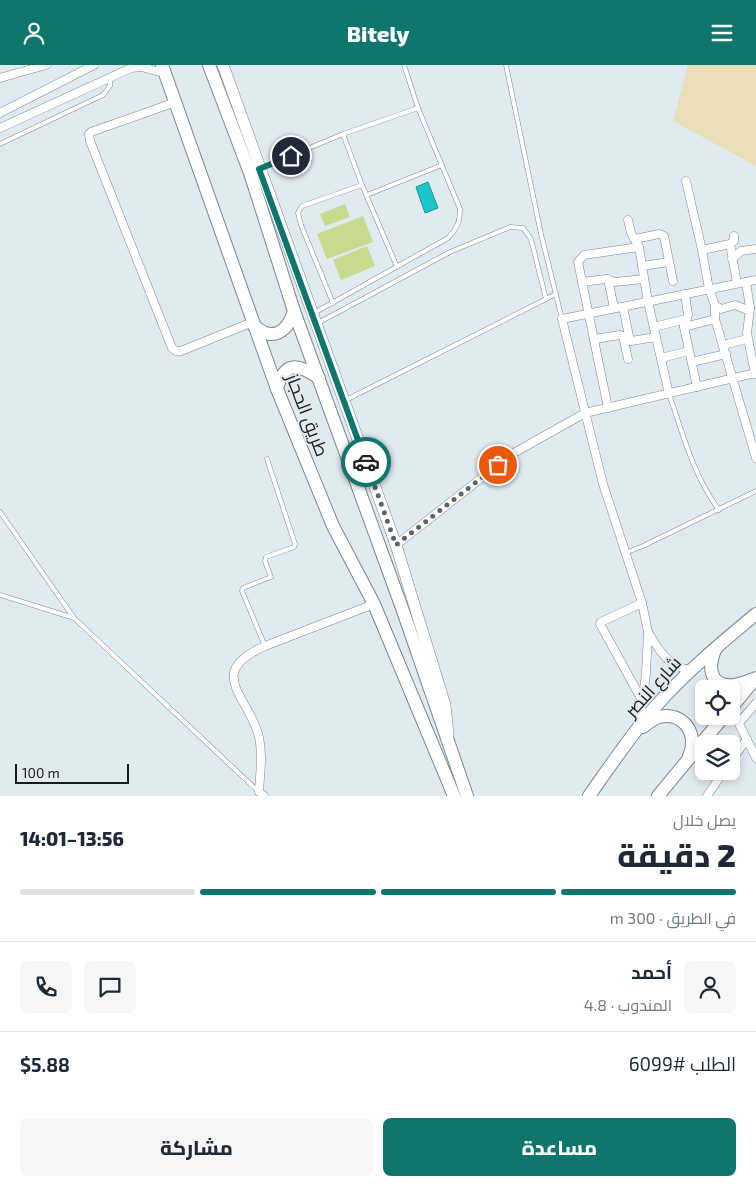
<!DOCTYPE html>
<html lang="ar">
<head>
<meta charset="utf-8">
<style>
	body { margin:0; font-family:"Exo 2",Cairo,sans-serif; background:#f6f6f7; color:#1f2937; direction:rtl; height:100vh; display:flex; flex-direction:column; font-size:19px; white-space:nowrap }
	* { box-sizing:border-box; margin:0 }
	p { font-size:16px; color:#747a83 }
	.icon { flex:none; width:28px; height:28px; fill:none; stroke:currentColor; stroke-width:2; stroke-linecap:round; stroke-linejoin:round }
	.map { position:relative; height:731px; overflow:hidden; direction:ltr }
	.panel { display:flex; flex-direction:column; background:#fff; flex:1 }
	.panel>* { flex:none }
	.tools { position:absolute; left:695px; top:615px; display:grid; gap:10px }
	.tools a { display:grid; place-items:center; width:45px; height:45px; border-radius:8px; background:#fff; box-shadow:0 2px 8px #0003; font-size:25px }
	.scale { position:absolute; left:15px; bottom:12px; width:114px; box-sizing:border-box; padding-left:5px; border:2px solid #181b1e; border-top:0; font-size:14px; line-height:18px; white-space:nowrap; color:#181b1e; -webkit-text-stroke:4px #e0eaf1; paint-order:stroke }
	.pin { position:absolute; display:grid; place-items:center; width:42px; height:42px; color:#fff; margin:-21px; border:2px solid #fff; border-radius:50%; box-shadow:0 1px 5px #0007 }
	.courier { position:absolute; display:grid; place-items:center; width:50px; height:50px; margin:-25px; border:4px solid #0f766e; border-radius:50%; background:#fff; color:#222; box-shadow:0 1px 6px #0007 }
	.headline em { font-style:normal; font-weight:800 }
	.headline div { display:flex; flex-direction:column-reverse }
	.headline { display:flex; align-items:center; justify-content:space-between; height:85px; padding:0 20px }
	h1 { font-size:32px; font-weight:800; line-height:38px }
	.bar { display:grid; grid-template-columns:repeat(4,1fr); gap:8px 5px; align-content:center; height:60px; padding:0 20px }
	.bar i { height:6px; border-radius:4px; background:#e0e1e3 }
	.bar .current { background:#0f766e }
	.bar p { grid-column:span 4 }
	.line { display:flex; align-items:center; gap:12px; padding:0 20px; border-top:1px solid #e0e1e3 }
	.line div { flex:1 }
	.round { display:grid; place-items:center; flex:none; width:52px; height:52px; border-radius:8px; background:#f6f6f7 }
	.action { display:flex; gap:10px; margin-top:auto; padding:10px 20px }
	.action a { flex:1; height:58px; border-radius:8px; background:#0f766e; color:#fff; font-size:20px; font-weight:800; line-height:58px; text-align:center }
	.action a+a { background:#f6f6f7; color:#1f2937 }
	header { display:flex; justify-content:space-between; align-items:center; height:65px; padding:0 20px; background:#0f766e; color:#fff; font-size:22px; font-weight:800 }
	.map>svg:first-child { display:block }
	.green { fill:#c5db8d }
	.sand { fill:#e8dfb9 }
	.water { fill:#1ac6ca; stroke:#199396 }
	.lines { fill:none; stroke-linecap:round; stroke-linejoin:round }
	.service-casing { stroke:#7d868d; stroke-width:5 }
	.minor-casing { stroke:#7d868d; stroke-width:9 }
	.secondary-casing { stroke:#7d868d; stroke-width:12 }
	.primary-casing { stroke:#7d868d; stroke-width:14 }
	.service { stroke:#fff; stroke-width:4 }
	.minor { stroke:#fff; stroke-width:8 }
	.secondary { stroke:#fff; stroke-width:11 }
	.primary { stroke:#fff; stroke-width:12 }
	.done { stroke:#5e6368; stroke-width:5; stroke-dasharray:0 9 }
	.route { stroke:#0f766e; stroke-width:6 }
	.labels { text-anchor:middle; stroke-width:4; stroke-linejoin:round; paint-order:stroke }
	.street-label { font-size:18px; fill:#181b1e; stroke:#e0eaf1 }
</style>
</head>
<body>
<header><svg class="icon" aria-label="menu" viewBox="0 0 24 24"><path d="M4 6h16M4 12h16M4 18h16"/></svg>Bitely<svg class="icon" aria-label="person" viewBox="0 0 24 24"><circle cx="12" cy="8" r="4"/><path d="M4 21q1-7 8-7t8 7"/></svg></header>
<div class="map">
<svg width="756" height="731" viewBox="0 0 756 731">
	<rect width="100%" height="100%" fill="#e0eaf1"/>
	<g class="green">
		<polygon points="345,139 350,152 325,161 320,149"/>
		<polygon points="363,151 373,177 327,194 317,169"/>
		<polygon points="367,181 375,201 341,215 333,195"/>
	</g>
	<polygon class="sand" points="688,0 756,0 756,101 673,56"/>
	<polygon class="water" points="428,117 438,143 425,148 416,122"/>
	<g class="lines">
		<defs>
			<g id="service">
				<polyline points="506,0 541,169 562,254"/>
				<polyline points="343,69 362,120 397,202"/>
				<polyline points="0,79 103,30 110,21 110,12"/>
				<polyline points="261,103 343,69 418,43"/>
				<polyline points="367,130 442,100"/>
				<polyline points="333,238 301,160 298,148 302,141 362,120"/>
				<path d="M314 248 448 173C457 163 460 157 460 144L418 43 404 0"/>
				<polyline points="318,258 450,187 510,162 523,163 531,174 546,234"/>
				<path d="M669 329C683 369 693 410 719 445"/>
				<polyline points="346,335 556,229"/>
				<polyline points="0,447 74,553 259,727"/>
				<polyline points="625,488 643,481 756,426"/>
				<polyline points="0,530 74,553"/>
				<polyline points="265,581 242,526 243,523 271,512 265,496 266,492 294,482 295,479 267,394"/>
			</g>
			<g id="minor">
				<polyline points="0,13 46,0"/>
				<polyline points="176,37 91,67 89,69 90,76 172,283 176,286 181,286 253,257"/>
				<polyline points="0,48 94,0"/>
				<polyline points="0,63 131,3 141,2 164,8"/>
				<polyline points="686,116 702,185 709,224 715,240 715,254 756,393"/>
				<polyline points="628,155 631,168 639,182 648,237 669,329"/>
				<polyline points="734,171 734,176 730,179 737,218"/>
				<polyline points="635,174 659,169 664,171 673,216"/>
				<polyline points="702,185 730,179"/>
				<polyline points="732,194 741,186 756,184"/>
				<polyline points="642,201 669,197"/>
				<polyline points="608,214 614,243"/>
				<polyline points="582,217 606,214 615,217 644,214"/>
				<polyline points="746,217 750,243 747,268 755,309"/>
				<polyline points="685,229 688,250 684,262 697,322"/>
				<polyline points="715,240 721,244 735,240 745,244 750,243"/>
				<polyline points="623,242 630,276"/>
				<polyline points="654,262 686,254"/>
				<polyline points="684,262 715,254"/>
				<polyline points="623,271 628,294"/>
				<polyline points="594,274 620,270 631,276 656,272"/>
				<polyline points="723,280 747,274"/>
				<polyline points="661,293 689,286"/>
				<polyline points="692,297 726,289"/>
				<polyline points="608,343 578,197 584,190 639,182"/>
				<polyline points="396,480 512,389 585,348 756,308"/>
				<polyline points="642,538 601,557 600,559 643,637"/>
				<path d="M648 567C658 584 669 603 691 605"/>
				<polyline points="731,643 756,693"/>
				<polyline points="739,658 756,638"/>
				<polyline points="639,659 646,609 648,567 642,538 603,419 562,254 756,215"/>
				<polyline points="731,696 747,674"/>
				<path d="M264 731 259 727C260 709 263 690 259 672 249 631 204 608 265 581L374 539"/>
				<polyline points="707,731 724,706"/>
			</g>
			<polyline id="secondary" points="223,0 396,480 445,640 448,669"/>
			<g id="primary">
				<polyline points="162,0 277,324 333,461 374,539 454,731"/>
				<polyline points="209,0 250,108 294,246 402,543 467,731"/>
				<path d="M254 261C257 263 261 266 265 268 281 273 290 259 294 246"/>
				<path d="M277 324C284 296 298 298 319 313"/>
				<path d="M716 583C708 600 708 622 733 620 741 619 748 616 756 613"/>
				<polyline points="731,643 755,614"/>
				<path d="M643 662C647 659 654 653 659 652 684 646 699 670 689 691"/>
				<path d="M589 731C610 701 631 670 655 642 685 608 721 578 756 549"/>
				<polyline points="658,731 724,651"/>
			</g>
		</defs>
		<use href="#service" class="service-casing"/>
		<use href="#minor" class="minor-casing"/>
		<use href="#secondary" class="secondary-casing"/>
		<use href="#primary" class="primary-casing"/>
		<use href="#service" class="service"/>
		<use href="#minor" class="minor"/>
		<use href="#secondary" class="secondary"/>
		<use href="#primary" class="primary"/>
	</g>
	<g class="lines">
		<polyline class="done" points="366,397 396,480 498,400"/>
		<polyline class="route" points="291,91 259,104 366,397"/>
	</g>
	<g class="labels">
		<g class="street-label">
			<text transform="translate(307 350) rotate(69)" y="6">طريق الحجاز</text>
			<text transform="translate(653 622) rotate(-48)" y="6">شارع النصر</text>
		</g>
	</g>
</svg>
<div class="tools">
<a><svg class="icon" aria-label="locate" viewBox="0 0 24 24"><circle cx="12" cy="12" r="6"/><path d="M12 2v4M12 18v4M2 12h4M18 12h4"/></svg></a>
<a><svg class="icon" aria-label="layers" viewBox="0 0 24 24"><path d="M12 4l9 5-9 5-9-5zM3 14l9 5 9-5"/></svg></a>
</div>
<div class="scale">100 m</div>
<div class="pin" style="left:498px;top:400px;background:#ea580c"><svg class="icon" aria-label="bag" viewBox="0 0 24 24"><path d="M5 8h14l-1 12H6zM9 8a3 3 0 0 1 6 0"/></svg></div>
<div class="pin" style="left:291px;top:91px;background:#1f2937"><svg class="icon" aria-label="home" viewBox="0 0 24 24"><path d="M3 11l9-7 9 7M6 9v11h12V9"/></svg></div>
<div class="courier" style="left:366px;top:397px"><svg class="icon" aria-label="car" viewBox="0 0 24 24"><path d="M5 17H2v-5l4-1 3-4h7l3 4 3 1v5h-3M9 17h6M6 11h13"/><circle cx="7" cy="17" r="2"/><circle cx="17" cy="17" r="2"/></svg></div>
</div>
<section class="panel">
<div class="headline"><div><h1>2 دقيقة</h1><p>يصل خلال</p></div><em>13:56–14:01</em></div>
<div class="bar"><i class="current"></i><i class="current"></i><i class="current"></i><i></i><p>في الطريق · 300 m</p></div>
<div class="line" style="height:90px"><a class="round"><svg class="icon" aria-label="person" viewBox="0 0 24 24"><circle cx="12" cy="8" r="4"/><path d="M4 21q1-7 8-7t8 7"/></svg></a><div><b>أحمد</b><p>المندوب · 4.8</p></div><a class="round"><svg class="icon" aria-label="chat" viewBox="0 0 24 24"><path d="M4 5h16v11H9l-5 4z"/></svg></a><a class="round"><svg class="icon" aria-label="phone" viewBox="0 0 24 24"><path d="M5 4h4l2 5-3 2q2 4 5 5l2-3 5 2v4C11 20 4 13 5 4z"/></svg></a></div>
<div class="line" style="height:65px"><div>الطلب #6099</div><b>$5.88</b></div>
<div class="action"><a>مساعدة</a><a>مشاركة</a></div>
</section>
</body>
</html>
